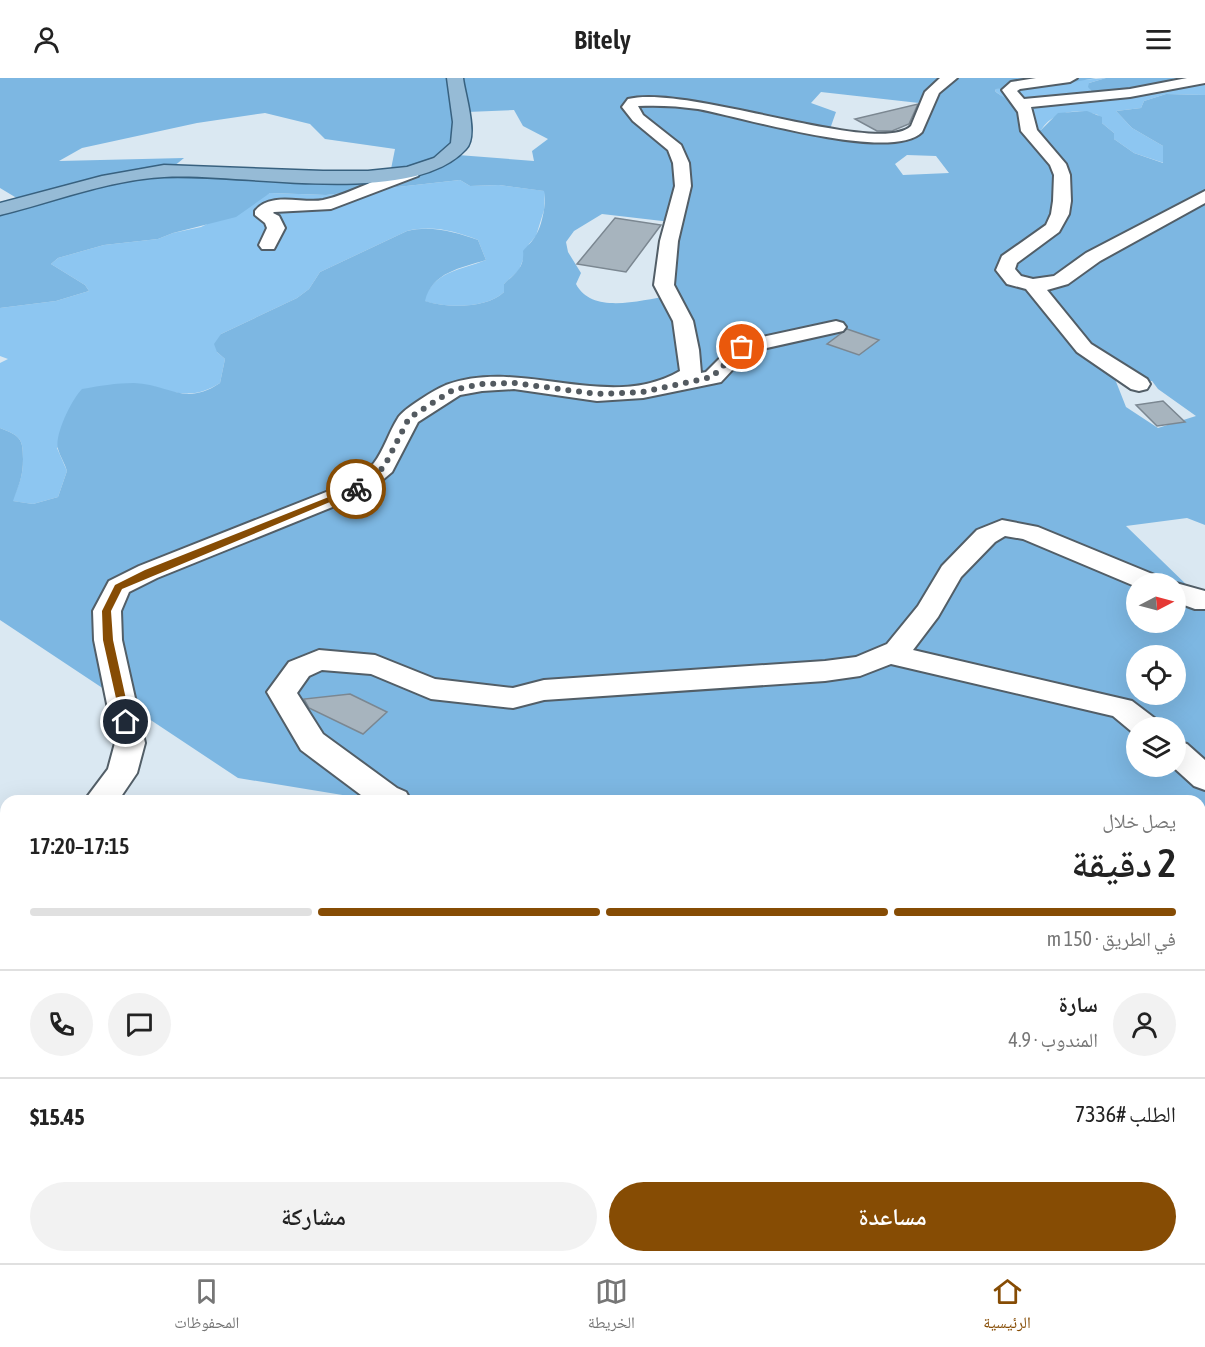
<!DOCTYPE html>
<html lang="ar">
<head>
<meta charset="utf-8">
<style>
	body { margin:0; font-family:"Asap Condensed","Noto Naskh Arabic",sans-serif; background:#f2f2f2; color:#222; direction:rtl; height:100vh; display:flex; flex-direction:column; font-size:22px; white-space:nowrap }
	* { box-sizing:border-box; margin:0 }
	p { font-size:20px; color:#767676 }
	.icon { flex:none; width:33px; height:33px; fill:none; stroke:currentColor; stroke-width:2; stroke-linecap:round; stroke-linejoin:round }
	.map { position:relative; flex:1; overflow:hidden; direction:ltr }
	.panel { position:absolute; left:0px; top:717px; width:1206px; height:468px; display:flex; flex-direction:column; background:#fff; border-radius:18px 18px 0 0; box-shadow:0 6px 24px #0002; direction:rtl }
	.panel>* { flex:none }
	.needle { width:39px; rotate:84deg }
	.controls { position:absolute; left:1126px; top:495px; display:grid; gap:12px }
	.controls a { display:grid; place-items:center; width:60px; height:60px; border-radius:50%; background:#fff; box-shadow:0 6px 24px #0002; font-size:30px }
	.pin { position:absolute; display:grid; place-items:center; width:51px; height:51px; color:#fff; margin:-26px; border:3px solid #fff; border-radius:50%; box-shadow:0 2px 6px #0007 }
	.courier { position:absolute; display:grid; place-items:center; width:60px; height:60px; margin:-30px; border:4px solid #864c04; border-radius:50%; background:#fff; color:#222; box-shadow:0 2px 8px #0007 }
	.summary em { font-style:normal; font-weight:600 }
	.summary div { display:flex; flex-direction:column-reverse }
	.summary { display:flex; align-items:center; justify-content:space-between; height:102px; padding:0 30px }
	h1 { font-size:39px; font-weight:600; line-height:45px }
	.bar { display:grid; grid-template-columns:repeat(4,1fr); gap:9px 6px; align-content:center; height:72px; padding:0 30px }
	.bar i { height:8px; border-radius:4px; background:#e0e0e0 }
	.bar .on { background:#864c04 }
	.bar p { grid-column:span 4 }
	.line { display:flex; align-items:center; gap:15px; padding:0 30px; border-top:2px solid #e0e0e0 }
	.line div { flex:1 }
	.round { display:grid; place-items:center; flex:none; width:63px; height:63px; border-radius:32px; background:#f2f2f2 }
	.primary-button { display:flex; gap:12px; margin-top:auto; padding:12px 30px }
	.primary-button a { flex:1; height:69px; border-radius:36px; background:#864c04; color:#fff; font-size:24px; font-weight:600; line-height:69px; text-align:center }
	.primary-button a+a { background:#f2f2f2; color:#222 }
	header { display:flex; justify-content:space-between; align-items:center; height:78px; padding:0 30px; background:#fff; font-size:27px; font-weight:600 }
	.tabs { display:flex; justify-content:space-around; align-items:center; height:84px; border-top:2px solid #e0e0e0; background:#fff; font-size:16px; color:#767676 }
	.tabs a { display:grid; justify-items:center; gap:3px }
	.tabs .on { color:#864c04 }
	.map>svg:first-child { display:block }
	.green { fill:#8dc6f1 }
	.forest { fill:#7db7e2; fill-rule:evenodd }
	.building { fill:#a7b4be; stroke:#7b8791; stroke-width:1.5 }
	.lines { fill:none; stroke-linecap:round; stroke-linejoin:round }
	.minor-casing { stroke:#525e67; stroke-width:4 }
	.major-casing { stroke:#38617f; stroke-width:3 }
	.minor { fill:#fff; fill-rule:evenodd }
	.major { fill:#96bbd6; fill-rule:evenodd }
	.route { fill:#864c04 }
	.done { stroke:#535a60; stroke-width:6; stroke-dasharray:0 10.8 }
</style>
</head>
<body>
<header><svg class="icon" aria-label="menu" viewBox="0 0 24 24"><path d="M4 6h16M4 12h16M4 18h16"/></svg>Bitely<svg class="icon" aria-label="person" viewBox="0 0 24 24"><circle cx="12" cy="8" r="4"/><path d="M4 21q1-7 8-7t8 7"/></svg></header>
<div class="map">
<svg width="1205" height="1185" viewBox="0 0 1205 1185">
	<rect width="100%" height="100%" fill="#dae8f2"/>
	<g class="green">
		<path d="M1106 0 1089 5 1091 14 1171 4 1173 0H1205V17L1166 16 1144 23 1141 30 1116 33 1132 50 1163 68 1164 85 1134 75 1114 61V55L1102 45 1098 37C1077 30 1053 33 1041 52L1028 48 1005 21 995 13 996 11 1008 8Z"/>
		<path d="M460 102 470 108 499 107 545 113 544 132 536 158 529 166 519 192 504 206V214C487 231 446 230 424 223 433 193 461 192 486 182L478 162C455 153 432 147 407 153L320 194 309 211 297 220 221 256 217 274 225 281 220 305C197 320 177 317 152 308L57 370 67 393 58 419 33 426 12 423C19 406 23 399 23 381 23 360 20 358 0 350V285L8 281 0 278V230L56 223 89 213 85 207 51 186 58 180 104 167 158 161 173 155 201 149 270 115 326 117Z"/>
		<polygon points="1200,814 1205,818 1205,1075 1200,1074"/>
	</g>
	<g class="forest">
		<path d="M0 0H1096L1068 5 996 11 995 13C1000 18 1007 20 1012 25 1024 37 1021 46 1041 52L1058 35 1087 33 1102 39V45L1114 55V61L1134 75 1163 85V68L1132 50 1116 33 1141 30 1144 23 1166 16 1205 17V447L1187 440 1126 448 1193 513 1205 521V818L1200 814V723H379L238 700 0 542V350C20 358 23 360 23 381 23 399 19 406 13 423L33 426 58 419 67 393C65 386 60 378 58 371 54 357 72 321 82 311 99 308 116 305 134 305 169 306 184 329 220 305L225 281 217 274 214 266 221 256 297 220 309 211 320 194 407 153C432 147 455 154 478 162L486 182C461 190 432 194 425 223 446 230 487 231 504 214V206C514 196 525 190 523 173 527 168 533 163 536 157 542 148 547 123 544 113L499 107 470 108 460 102 326 117 270 115 236 139 173 155 158 161 104 167 58 180 51 186 85 207 89 213 56 223 0 230V128L20 122 0 110ZM821 14 928 26C923 33 918 44 911 49 896 61 848 52 830 51L836 34 811 25ZM514 32 523 48 548 61 532 73 534 83 458 77 467 68 472 59 467 34ZM265 35 310 46 325 61 395 71 390 96 173 89 184 80 59 83 82 70 197 45ZM907 77 936 78 949 95 903 97 895 86ZM602 136 671 144 669 218C641 222 592 237 576 206L581 195 568 174 566 164 574 153ZM1115 301 1152 303 1158 311 1196 338 1158 350 1126 329ZM1137 506H1176V544H1137ZM1137 578H1176V616H1137ZM1137 650H1176V688H1137Z"/>
		<polygon points="1106,0 1173,0 1172,4 1164,7 1094,16 1088,9 1089,5"/>
		<polygon points="1200,1074 1205,1075 1205,1185 785,1185 786,1179 1200,1179"/>
	</g>
	<g class="building">
		<polygon points="918,26 909,46 892,53 877,53 855,41"/>
		<polygon points="615,140 661,147 626,194 577,186"/>
		<polygon points="847,251 879,262 859,277 827,266"/>
		<polygon points="1163,323 1185,344 1157,348 1136,327"/>
		<polygon points="350,616 387,634 363,656 309,630 304,621"/>
	</g>
	<g class="lines">
		<defs>
			<g id="minor">
				<path d="M940 0H957L939 15 922 54C891 85 742 39 698 31 678 28 658 27 638 28L643 37 681 67 689 85 691 108 678 163 674 207 693 243 699 272 701 295 706 294 735 265 836 243 843 245 846 249 843 253 749 274 721 304 643 320 597 323 514 311 482 313 460 317 418 344 392 394 367 415 157 500 129 514 121 533 122 562 145 665 137 695 118 723H84L108 691 115 665 94 562 93 533 109 503 139 488 349 405C357 399 368 392 374 385 384 372 389 354 398 340 403 331 436 311 446 307 522 279 608 335 680 293L673 243 654 207 660 163 675 108 673 85 668 72 633 43 622 29 628 21C688 6 879 79 911 48L925 14Z"/>
				<polygon points="1036,0 1077,0 1070,4 1020,11 1017,13 1024,21 1130,11 1187,0 1205,0 1205,5 1130,19 1031,29 1037,52 1066,86 1070,97 1071,123 1069,136 1059,154 1017,185 1015,191 1021,198 1033,201 1054,198 1086,175 1205,113 1205,125 1100,183 1068,206 1047,212 1091,266 1147,301 1150,306 1147,311 1139,313 1131,311 1077,274 1026,211 1007,206 996,192 1002,178 1046,147 1051,136 1053,123 1054,97 1050,87 1021,53 1018,34 1002,12 1011,4"/>
				<path d="M412 89 420 94 418 98 331 131 274 134 273 135 279 138 285 150 274 171H262L259 167 267 150 265 145 255 137V133C270 113 303 126 323 122 354 115 381 97 412 89Z"/>
				<polygon points="1002,442 1038,449 1162,500 1166,506 1137,506 1137,509 1023,461 1005,458 995,464 961,499 938,539 913,572 1132,623 1157,642 1161,650 1137,650 1137,658 1113,638 891,586 860,598 825,603 544,622 513,630 431,621 371,596 322,592 309,598 297,615 323,656 397,710 406,714 411,723 369,723 301,672 267,614 289,584 319,572 375,577 435,601 513,610 544,602 825,583 856,579 887,566 918,528 942,488 977,452"/>
				<polygon points="1176,505 1205,513 1205,531 1195,531 1176,524"/>
				<polygon points="1176,663 1187,666 1205,682 1205,712 1194,708 1172,688 1176,688"/>
				<polygon points="6,849 6,893 0,891 0,851"/>
				<polygon points="10,1179 53,1179 51,1185 8,1185"/>
				<polygon points="347,1179 397,1179 395,1185 345,1185"/>
				<polygon points="409,1179 464,1179 466,1185 411,1185"/>
				<polygon points="484,1179 531,1179 529,1185 482,1185"/>
				<polygon points="582,1179 624,1179 623,1185 581,1185"/>
			</g>
			<path id="major" d="M447 0H463C465 17 479 58 466 71 412 131 241 94 164 99 108 102 54 124 0 137V125L102 98 164 87 323 93H368L407 89 434 80 451 65 453 44Z"/>
		</defs>
		<use href="#minor" class="minor-casing"/>
		<use href="#major" class="major-casing"/>
		<use href="#minor" class="minor"/>
		<use href="#major" class="major"/>
	</g>
	<polygon class="route" points="354,409 361,411 122,511 111,533 113,562 131,644 129,647 122,647 103,562 102,533 115,507 145,492"/>
	<g class="lines">
		<polyline class="done" points="356,411 384,389 409,340 453,312 482,306 514,305 597,316 643,314 712,299 742,269"/>
	</g>
</svg>
<div class="controls">
<a><svg class="needle" viewBox="-14 -14 28 28"><path d="M0-13l5 13h-10z" fill="#e53935"/><path d="M0 13l5-13h-10z" fill="#767676"/></svg></a>
<a><svg class="icon" aria-label="locate" viewBox="0 0 24 24"><circle cx="12" cy="12" r="6"/><path d="M12 2v4M12 18v4M2 12h4M18 12h4"/></svg></a>
<a><svg class="icon" aria-label="layers" viewBox="0 0 24 24"><path d="M12 4l9 5-9 5-9-5zM3 14l9 5 9-5"/></svg></a>
</div>
<div class="pin" style="left:742px;top:269px;background:#ea580c"><svg class="icon" aria-label="bag" viewBox="0 0 24 24"><path d="M5 8h14l-1 12H6zM9 8a3 3 0 0 1 6 0"/></svg></div>
<div class="pin" style="left:126px;top:644px;background:#1f2937"><svg class="icon" aria-label="home" viewBox="0 0 24 24"><path d="M3 11l9-7 9 7M6 9v11h12V9"/></svg></div>
<div class="courier" style="left:356px;top:411px"><svg class="icon" aria-label="bike" viewBox="0 0 24 24"><circle cx="6" cy="16" r="4"/><circle cx="18" cy="16" r="4"/><path d="M6 16l4-8h5l3 8M10 8l3 8H6M13 5h3"/></svg></div>
<section class="panel">
<div class="summary"><div><h1>2 دقيقة</h1><p>يصل خلال</p></div><em>17:15–17:20</em></div>
<div class="bar"><i class="on"></i><i class="on"></i><i class="on"></i><i></i><p>في الطريق · 150 m</p></div>
<div class="line" style="height:108px"><a class="round"><svg class="icon" aria-label="person" viewBox="0 0 24 24"><circle cx="12" cy="8" r="4"/><path d="M4 21q1-7 8-7t8 7"/></svg></a><div><b>سارة</b><p>المندوب · 4.9</p></div><a class="round"><svg class="icon" aria-label="chat" viewBox="0 0 24 24"><path d="M4 5h16v11H9l-5 4z"/></svg></a><a class="round"><svg class="icon" aria-label="phone" viewBox="0 0 24 24"><path d="M5 4h4l2 5-3 2q2 4 5 5l2-3 5 2v4C11 20 4 13 5 4z"/></svg></a></div>
<div class="line" style="height:78px"><div>الطلب #7336</div><b>$15.45</b></div>
<div class="primary-button"><a>مساعدة</a><a>مشاركة</a></div>
</section>
</div>
<nav class="tabs">
<a class="on"><svg class="icon" aria-label="home" viewBox="0 0 24 24"><path d="M3 11l9-7 9 7M6 9v11h12V9"/></svg>الرئيسية</a>
<a><svg class="icon" aria-label="map" viewBox="0 0 24 24"><path d="M3 6l6-2 6 2 6-2v14l-6 2-6-2-6 2zM9 4v14M15 6v14"/></svg>الخريطة</a>
<a><svg class="icon" aria-label="saved" viewBox="0 0 24 24"><path d="M7 4h10v16l-5-4-5 4z"/></svg>المحفوظات</a>
</nav>
</body>
</html>
